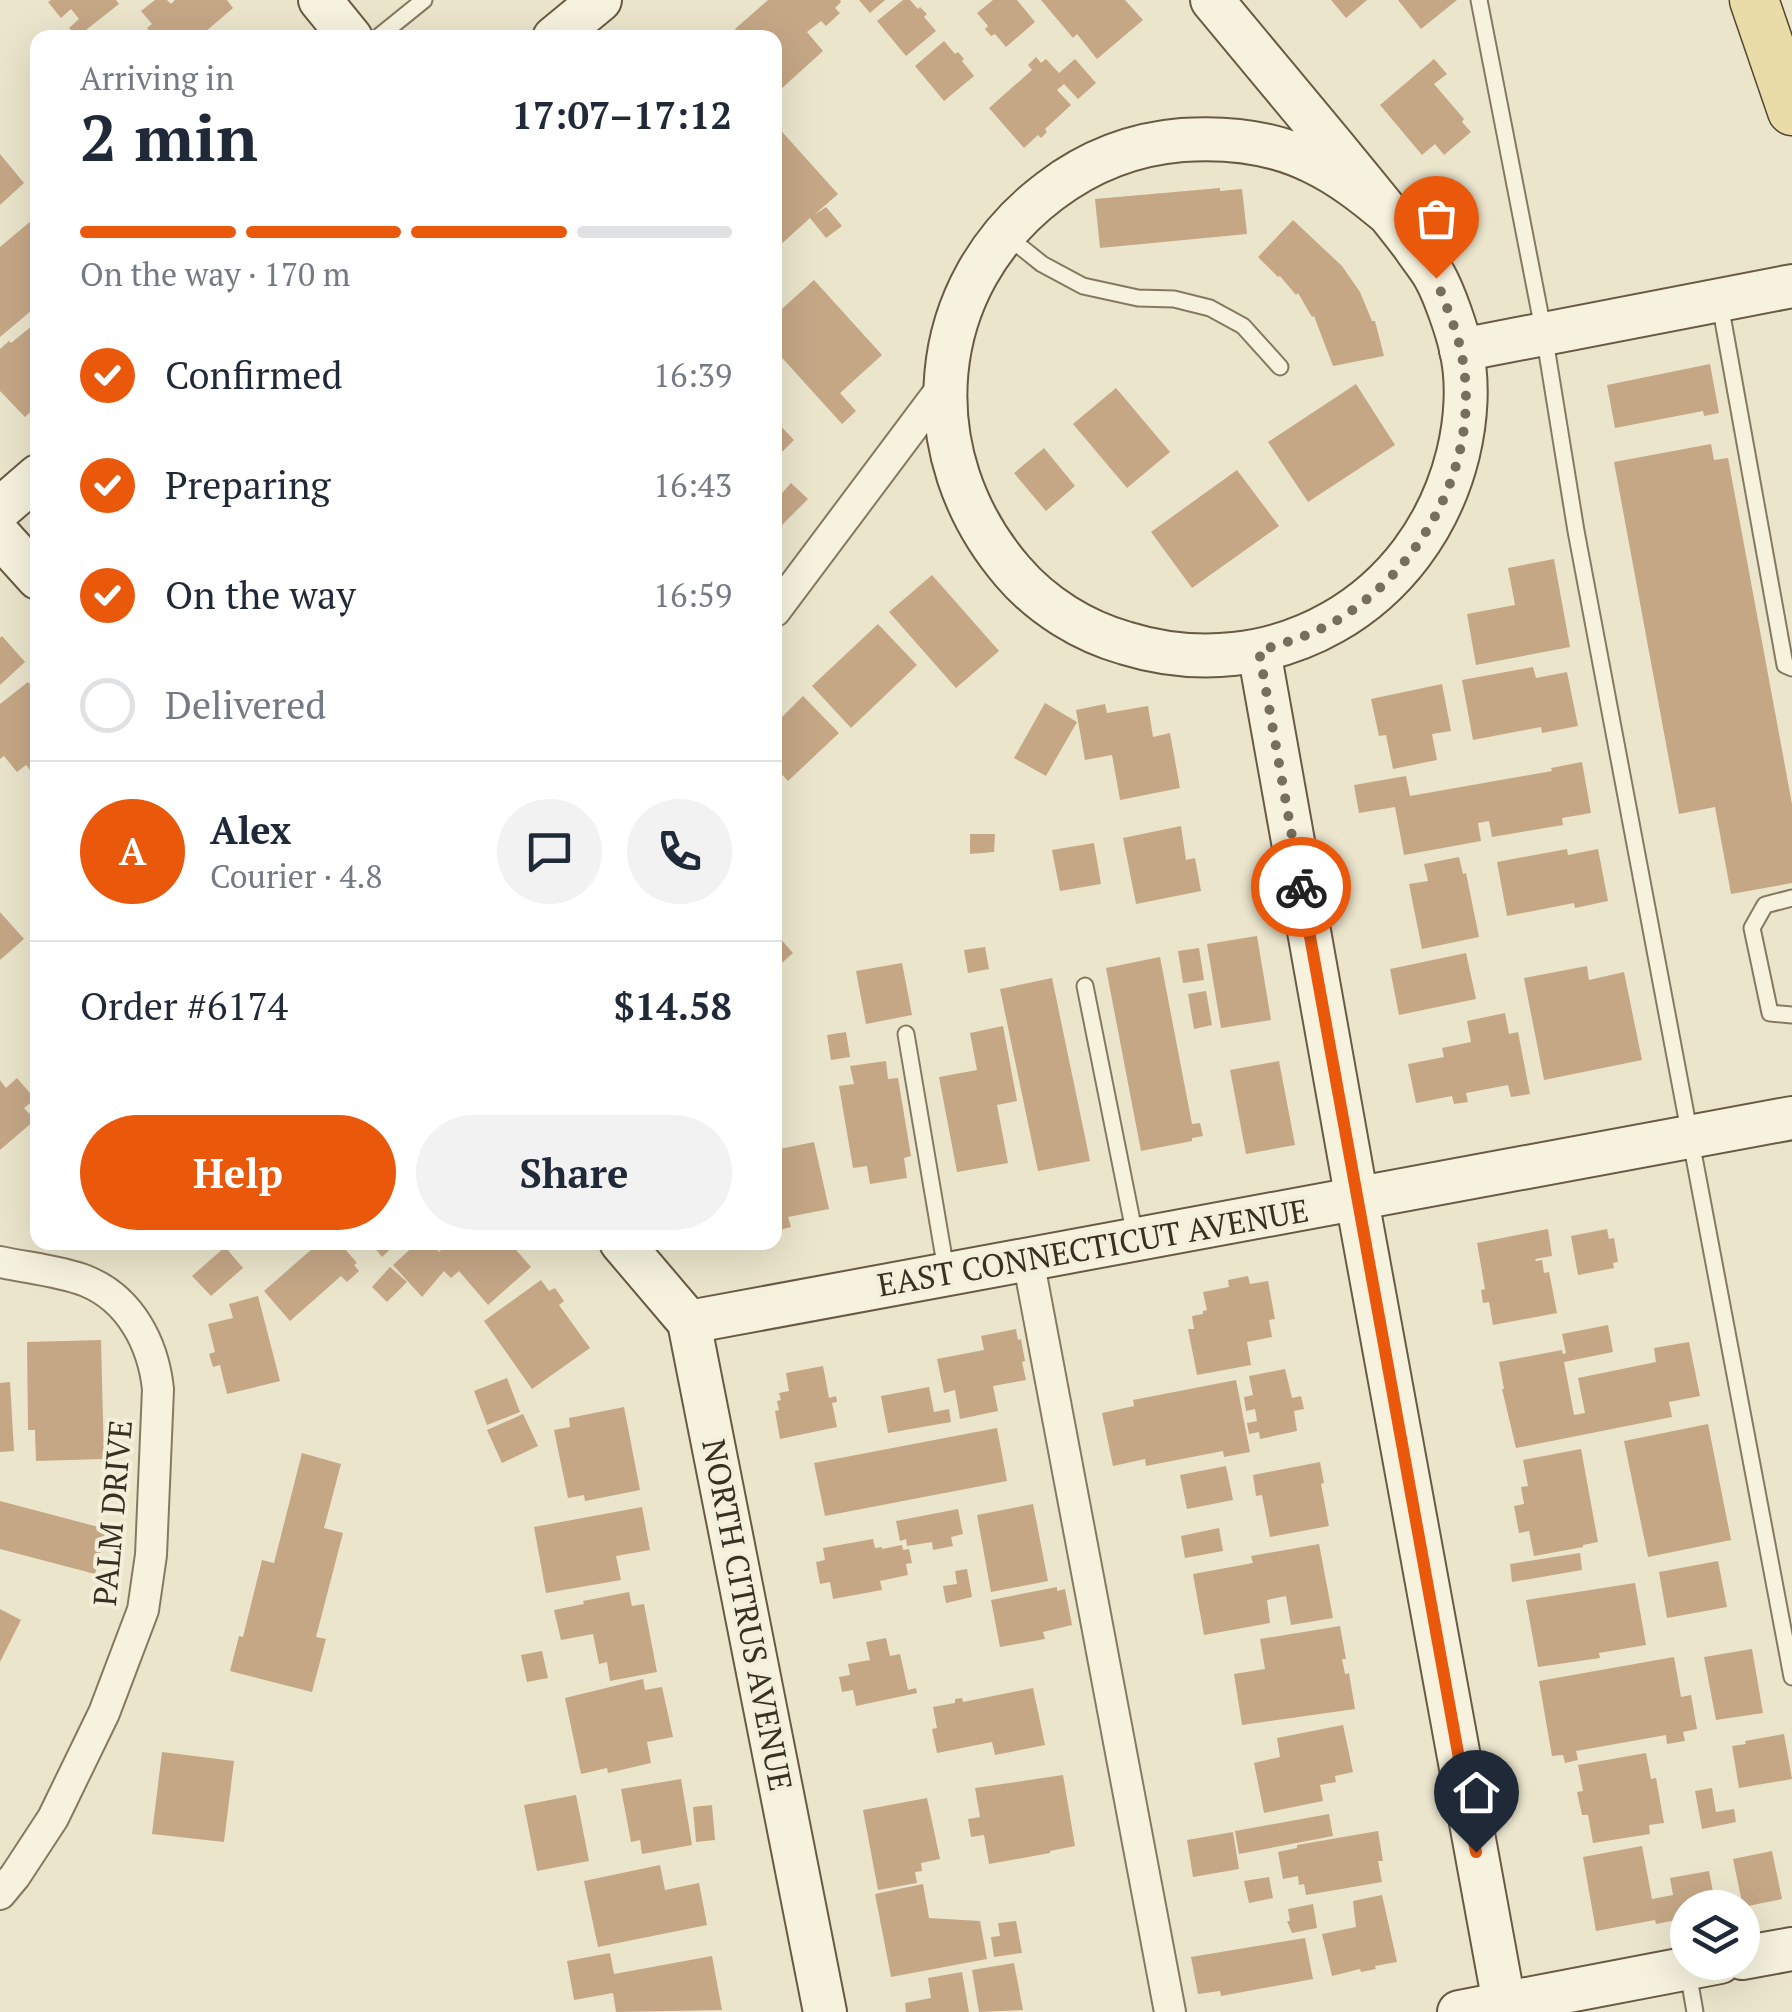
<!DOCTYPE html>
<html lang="en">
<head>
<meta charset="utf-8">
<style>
	body { margin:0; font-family:"PT Serif",serif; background:#f2f2f3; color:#1f2937; height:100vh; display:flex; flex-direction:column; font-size:38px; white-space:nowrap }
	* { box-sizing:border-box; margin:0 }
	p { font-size:32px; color:#747a83 }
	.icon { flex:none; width:55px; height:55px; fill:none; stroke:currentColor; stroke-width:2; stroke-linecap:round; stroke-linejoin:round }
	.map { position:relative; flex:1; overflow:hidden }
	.sheet { position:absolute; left:30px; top:30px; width:752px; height:1220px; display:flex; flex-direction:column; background:#fff; border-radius:20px; box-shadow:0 10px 40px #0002 }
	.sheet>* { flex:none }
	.tools { position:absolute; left:1670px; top:1890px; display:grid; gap:20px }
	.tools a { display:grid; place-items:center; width:90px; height:90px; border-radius:50%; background:#fff; box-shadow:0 10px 40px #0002; font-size:50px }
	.pin { position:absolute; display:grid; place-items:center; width:85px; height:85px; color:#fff; margin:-102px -42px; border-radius:50% 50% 50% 0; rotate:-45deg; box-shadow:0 0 10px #0007 }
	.pin .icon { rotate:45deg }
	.courier { position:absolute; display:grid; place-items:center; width:100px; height:100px; margin:-50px; border:8px solid #ea580c; border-radius:50%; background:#fff; color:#222; box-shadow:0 2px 12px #0007 }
	.head em { font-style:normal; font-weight:700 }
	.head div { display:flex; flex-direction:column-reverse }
	.head { display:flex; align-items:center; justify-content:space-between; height:170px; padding:0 50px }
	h1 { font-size:65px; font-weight:700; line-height:75px }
	.bar { display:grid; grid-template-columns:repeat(4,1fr); gap:15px 10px; align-content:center; height:120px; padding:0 50px }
	.bar i { height:12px; border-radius:8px; background:#e0e1e3 }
	.bar .current { background:#ea580c }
	.bar p { grid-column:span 4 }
	.line { display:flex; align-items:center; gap:25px; padding:0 50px; border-top:2px solid #e0e1e3 }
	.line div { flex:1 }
	.round { display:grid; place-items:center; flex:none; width:105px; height:105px; border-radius:52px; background:#f2f2f3 }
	ol { padding:0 50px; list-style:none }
	li { display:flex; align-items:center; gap:30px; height:110px }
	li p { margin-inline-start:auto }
	li .icon { padding:10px; border-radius:50%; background:#ea580c; color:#fff; stroke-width:4 }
	li:last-child { color:#747a83 }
	li i { width:55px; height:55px; border:5px solid #e0e1e3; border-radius:50% }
	.primary-button { display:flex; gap:20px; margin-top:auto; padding:20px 50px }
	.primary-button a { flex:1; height:115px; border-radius:60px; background:#ea580c; color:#fff; font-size:40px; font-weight:700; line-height:115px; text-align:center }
	.primary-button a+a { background:#f2f2f3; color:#1f2937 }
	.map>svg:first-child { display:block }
	.building { fill:#c5a786 }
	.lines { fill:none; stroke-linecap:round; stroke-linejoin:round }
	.lane-casing { stroke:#867961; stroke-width:19 }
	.street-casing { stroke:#867961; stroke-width:34 }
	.secondary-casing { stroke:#695a44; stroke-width:46 }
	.primary-casing { stroke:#554734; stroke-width:51 }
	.lane { stroke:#f6f2de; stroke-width:15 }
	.street { stroke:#f6f2de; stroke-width:30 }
	.secondary { stroke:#f6f2de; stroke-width:42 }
	.primary { stroke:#e9dca8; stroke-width:48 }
	.done { stroke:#776f5e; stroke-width:10; stroke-dasharray:0 18 }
	.route { stroke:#ea580c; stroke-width:12 }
	.labels { text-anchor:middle; stroke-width:8; stroke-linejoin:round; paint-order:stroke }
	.street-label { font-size:32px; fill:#393023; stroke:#f3efdb }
</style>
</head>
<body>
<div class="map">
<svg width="1792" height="2012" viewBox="0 0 1792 2012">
	<rect width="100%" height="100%" fill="#ebe5cc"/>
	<g class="building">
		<polygon points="51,0 116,0 119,4 77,37 69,28 79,19 71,9 61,18 48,2"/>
		<polygon points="155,0 167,0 171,4 175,0 227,0 233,8 198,38 170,38 164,31 155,37 147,28 152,24 141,11"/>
		<polygon points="768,0 840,0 841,2 835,8 840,13 826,26 821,21 807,32 823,51 781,89 775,83 775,38 743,38 735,29"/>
		<polygon points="859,0 885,0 870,13"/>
		<polygon points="903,0 910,0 918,9 920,7 927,14 924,17 936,31 906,56 877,21"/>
		<polygon points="993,0 1017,0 1035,22 1006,47 995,34 991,36 985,29 988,26 977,13"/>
		<polygon points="1041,0 1125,0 1143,20 1097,59 1077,34 1073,38"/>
		<polygon points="1331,0 1367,0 1346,18"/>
		<polygon points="1398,0 1457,0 1421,29"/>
		<polygon points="944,41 955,54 958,52 964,59 962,61 974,76 944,101 915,66"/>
		<polygon points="1036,57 1041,63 1046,59 1059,73 1075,59 1096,83 1078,99 1064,84 1057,90 1071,105 1045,129 1047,132 1041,138 1038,135 1024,148 989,108 1032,70 1028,65"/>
		<polygon points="1434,59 1447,74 1434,84 1464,119 1462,122 1471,132 1444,155 1435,144 1422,155 1380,105"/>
		<polygon points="775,124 838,194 814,215 826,207 842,226 826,238 810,218 778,247 775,244"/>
		<polygon points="0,154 24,183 0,205"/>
		<polygon points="1220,188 1220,191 1242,189 1247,234 1100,248 1095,199"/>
		<polygon points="38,215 38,305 0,337 0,247"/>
		<polygon points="1293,220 1342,266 1360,292 1372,321 1375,321 1384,356 1333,366 1314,316 1312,317 1298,293 1296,295 1280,276 1278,277 1258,257"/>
		<polygon points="814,280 882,355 840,393 856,411 842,424 775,350 775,315"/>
		<polygon points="38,321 38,405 25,417 0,391 0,349 9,341 11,343"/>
		<polygon points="1710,364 1719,413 1704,416 1703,411 1615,428 1607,385"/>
		<polygon points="1356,384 1395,445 1308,502 1268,442"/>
		<polygon points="1116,388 1170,452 1127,488 1073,424"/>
		<polygon points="775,420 794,440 775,459"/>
		<polygon points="1711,444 1714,460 1728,458 1792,804 1792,883 1731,894 1715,807 1679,814 1614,462"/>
		<polygon points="1044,448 1075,486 1046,511 1014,473"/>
		<polygon points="1237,470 1279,526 1192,588 1151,532"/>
		<polygon points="791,483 808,499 775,532 775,485 782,493"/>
		<polygon points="1554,559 1570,647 1476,665 1467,614 1515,605 1508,568"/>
		<polygon points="932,575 999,651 956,688 889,612"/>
		<polygon points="878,624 917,665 851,728 812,686"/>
		<polygon points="2,636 25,662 0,685 0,638"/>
		<polygon points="1533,667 1536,678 1567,672 1578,726 1542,733 1541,727 1473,740 1462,680"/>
		<polygon points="28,682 38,694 38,703 35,705 38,708 38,767 31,771 26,765 17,772 4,756 0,759 0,704"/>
		<polygon points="1442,684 1451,731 1432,734 1437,760 1393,769 1386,735 1379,736 1371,699"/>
		<polygon points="803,696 839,733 788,781 775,767 775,724"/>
		<polygon points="1045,703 1077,722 1046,776 1014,758"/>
		<polygon points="1105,704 1107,713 1148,706 1153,737 1170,733 1180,788 1120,800 1112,755 1085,760 1076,710"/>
		<polygon points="1582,762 1591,813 1562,818 1563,825 1492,837 1489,821 1478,823 1481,841 1404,855 1395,807 1359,813 1354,785 1406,776 1410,796 1552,771 1551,768"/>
		<polygon points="1181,826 1186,860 1195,858 1201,891 1136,904 1123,838"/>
		<polygon points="970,834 995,834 994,852 970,854"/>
		<polygon points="1094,843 1101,884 1060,891 1052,850"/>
		<polygon points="1567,849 1568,855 1598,849 1608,901 1575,908 1574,903 1507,916 1497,862"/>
		<polygon points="1459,857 1463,874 1466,873 1479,937 1422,949 1409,884 1428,881 1424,864"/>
		<polygon points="0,912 24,939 0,960"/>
		<polygon points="777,935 793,953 775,969 775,937"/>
		<polygon points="1257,936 1271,1020 1221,1028 1207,944"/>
		<polygon points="985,947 989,969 968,973 964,950"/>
		<polygon points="1199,948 1204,980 1183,983 1178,951"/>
		<polygon points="1466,953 1476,999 1399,1015 1390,969"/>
		<polygon points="1160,957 1192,1124 1200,1123 1203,1136 1192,1138 1192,1141 1141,1151 1106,968"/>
		<polygon points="902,963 912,1015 866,1024 856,971"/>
		<polygon points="1587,966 1589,980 1624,972 1642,1060 1544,1080 1524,978"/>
		<polygon points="1052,978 1090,1161 1038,1171 1000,989"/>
		<polygon points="1206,991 1212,1025 1194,1029 1188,994"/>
		<polygon points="1505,1013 1509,1034 1518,1032 1530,1094 1511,1097 1508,1085 1466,1093 1468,1102 1454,1104 1452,1096 1416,1103 1408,1064 1444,1057 1442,1048 1471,1042 1467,1021"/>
		<polygon points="1003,1026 1017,1101 997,1105 1008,1163 957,1172 939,1077 977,1070 970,1033"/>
		<polygon points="846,1032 850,1057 831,1060 827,1035"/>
		<polygon points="886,1061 888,1079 898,1078 911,1156 904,1158 907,1178 870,1184 867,1166 853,1168 839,1086 854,1084 850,1066"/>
		<polygon points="1279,1061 1295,1145 1246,1154 1230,1070"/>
		<polygon points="17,1078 35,1099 24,1108 35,1120 0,1150 0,1080 6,1088"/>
		<polygon points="814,1142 829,1209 788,1217 791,1227 775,1231 775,1150"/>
		<polygon points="1548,1229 1552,1256 1535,1259 1536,1261 1542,1260 1544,1273 1549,1272 1557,1313 1493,1325 1489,1302 1483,1303 1481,1290 1485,1289 1477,1243"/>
		<polygon points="1607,1229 1609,1239 1614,1238 1618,1262 1613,1263 1614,1268 1578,1275 1571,1236"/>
		<polygon points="320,1242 339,1242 357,1263 354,1265 359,1271 347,1282 341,1276 290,1321 264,1291"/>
		<polygon points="370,1242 398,1242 382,1257"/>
		<polygon points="418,1242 431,1242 439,1252 449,1242 509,1242 531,1267 488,1305 459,1271 451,1278 444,1271 422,1297 393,1265"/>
		<polygon points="225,1247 243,1268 211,1296 192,1276"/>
		<polygon points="390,1267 407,1282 387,1302 372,1287"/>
		<polygon points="1248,1276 1250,1284 1268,1281 1275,1319 1269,1320 1272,1337 1247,1342 1251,1365 1197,1375 1188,1329 1194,1329 1192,1316 1203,1314 1203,1311 1207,1310 1203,1292 1229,1287 1228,1280"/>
		<polygon points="541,1280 549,1291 555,1288 564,1301 559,1305 590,1348 532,1389 484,1321"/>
		<polygon points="258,1296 280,1381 227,1394 220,1365 213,1367 209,1354 215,1352 208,1324 233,1318 229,1304"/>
		<polygon points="1608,1325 1613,1352 1564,1362 1574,1415 1585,1413 1578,1378 1656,1362 1654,1348 1689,1342 1700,1396 1669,1402 1672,1417 1516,1448 1502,1389 1504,1389 1499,1362 1562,1350 1563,1354 1566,1353 1562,1334"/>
		<polygon points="1016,1329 1018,1340 1021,1339 1025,1361 1022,1362 1026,1380 993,1386 998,1411 960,1419 955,1390 944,1393 937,1359 984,1350 981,1336"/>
		<polygon points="101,1340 104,1459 36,1461 35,1430 28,1430 27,1342"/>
		<polygon points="823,1366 829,1398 836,1396 837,1402 832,1403 837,1427 780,1439 775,1411 779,1410 777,1401 781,1400 779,1393 789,1391 786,1373"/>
		<polygon points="1285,1369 1292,1398 1301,1396 1304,1409 1294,1411 1297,1431 1260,1439 1259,1432 1249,1434 1247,1423 1257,1421 1255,1409 1246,1411 1244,1397 1253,1395 1249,1376"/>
		<polygon points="507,1378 520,1412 487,1425 474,1391"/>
		<polygon points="1236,1380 1250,1452 1224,1457 1223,1451 1146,1466 1145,1459 1113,1466 1102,1413 1134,1406 1133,1400"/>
		<polygon points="10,1382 14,1451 0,1452 0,1383"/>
		<polygon points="929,1387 934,1412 949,1409 951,1422 888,1433 881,1396"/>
		<polygon points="624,1407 640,1490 585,1501 584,1495 568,1498 554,1430 570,1427 569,1418"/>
		<polygon points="523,1414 538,1446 502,1463 487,1430"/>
		<polygon points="1708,1424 1731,1540 1648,1557 1624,1441"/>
		<polygon points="997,1428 1007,1481 825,1516 814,1463"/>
		<polygon points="1581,1449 1598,1542 1583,1545 1583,1547 1534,1556 1529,1531 1519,1533 1514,1506 1524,1504 1521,1487 1528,1486 1523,1460"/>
		<polygon points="302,1453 341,1464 324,1528 343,1533 316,1637 326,1639 312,1692 230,1671 239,1636 243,1637 262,1560 274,1563"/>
		<polygon points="1320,1462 1324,1483 1321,1484 1329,1526 1270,1537 1262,1495 1256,1496 1253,1475"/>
		<polygon points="1226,1466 1233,1500 1187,1509 1180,1475"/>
		<polygon points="0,1501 106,1529 95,1574 0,1549"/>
		<polygon points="1033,1504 1048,1581 991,1592 977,1515"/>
		<polygon points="642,1507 650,1550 616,1556 621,1580 546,1593 534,1527"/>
		<polygon points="958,1509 963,1534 951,1537 953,1546 933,1550 932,1542 907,1546 906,1539 900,1541 896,1521"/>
		<polygon points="1219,1528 1223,1551 1185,1558 1181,1536"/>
		<polygon points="873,1539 875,1548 882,1547 882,1549 902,1545 903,1550 909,1549 912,1563 906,1564 908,1575 880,1581 882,1590 833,1599 830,1582 820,1584 816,1562 825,1560 823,1548"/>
		<polygon points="1319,1544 1333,1618 1291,1625 1286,1596 1267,1600 1270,1623 1204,1635 1193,1574 1253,1563 1251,1556"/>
		<polygon points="1580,1553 1582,1570 1512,1582 1510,1564"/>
		<polygon points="1718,1561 1727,1607 1667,1618 1659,1572"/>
		<polygon points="967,1569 972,1597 946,1603 943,1586 957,1584 955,1571"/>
		<polygon points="1635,1583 1646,1645 1599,1653 1600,1658 1538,1667 1526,1600"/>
		<polygon points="1057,1587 1057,1591 1065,1589 1072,1625 1043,1632 1045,1639 1000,1647 991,1600"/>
		<polygon points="629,1592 632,1606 644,1604 657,1672 610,1681 607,1662 599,1664 593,1634 561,1640 554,1610 584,1604 583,1601"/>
		<polygon points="0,1609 21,1620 0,1662"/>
		<polygon points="1340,1626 1346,1659 1342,1659 1345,1674 1349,1673 1355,1709 1242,1725 1234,1674 1265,1669 1260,1639"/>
		<polygon points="886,1638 890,1656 900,1654 908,1690 916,1688 917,1693 856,1706 853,1690 842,1692 839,1677 850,1675 848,1664 870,1660 866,1642"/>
		<polygon points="1752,1649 1763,1713 1716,1720 1704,1657"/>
		<polygon points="542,1651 548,1678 527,1682 521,1655"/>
		<polygon points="1674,1657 1681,1697 1691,1695 1697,1729 1683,1732 1685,1741 1667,1744 1666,1735 1576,1751 1578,1760 1565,1763 1563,1755 1552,1756 1539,1681"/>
		<polygon points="643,1679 645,1690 662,1687 673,1737 647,1742 651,1763 608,1773 607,1768 581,1774 565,1698"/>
		<polygon points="1033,1688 1045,1745 995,1755 992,1742 937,1753 932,1729 937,1728 933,1707 955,1703 955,1699 962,1698 963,1702"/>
		<polygon points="1343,1725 1353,1772 1335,1776 1336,1782 1320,1785 1323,1801 1264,1813 1254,1763 1280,1757 1277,1738"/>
		<polygon points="1784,1734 1792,1779 1739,1788 1732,1746 1746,1744 1745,1741"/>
		<polygon points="162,1752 234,1761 224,1842 152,1834"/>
		<polygon points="1646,1753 1651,1779 1656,1778 1664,1823 1649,1825 1650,1834 1593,1843 1588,1815 1582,1815 1577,1792 1583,1791 1578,1765"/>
		<polygon points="1063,1775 1075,1846 1050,1851 1050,1853 989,1864 984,1835 971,1837 968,1819 980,1817 975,1788"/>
		<polygon points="681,1779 692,1845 642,1854 640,1840 631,1842 621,1789"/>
		<polygon points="1712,1788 1716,1812 1734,1809 1736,1822 1702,1829 1695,1791"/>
		<polygon points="576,1795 589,1861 537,1871 524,1805"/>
		<polygon points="927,1798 940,1859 921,1863 922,1871 915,1872 917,1883 878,1890 863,1810"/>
		<polygon points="712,1805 715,1840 696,1842 693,1807"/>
		<polygon points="1329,1814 1333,1836 1239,1854 1235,1831"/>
		<polygon points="1378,1831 1383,1861 1378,1861 1382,1882 1306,1895 1304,1884 1299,1885 1298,1876 1283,1879 1278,1852 1297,1848 1297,1845"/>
		<polygon points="1233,1832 1239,1869 1193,1877 1187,1840"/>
		<polygon points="1642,1846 1652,1899 1673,1895 1670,1878 1709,1871 1716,1908 1688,1908 1687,1918 1656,1924 1655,1920 1596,1931 1583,1857"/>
		<polygon points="1772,1851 1782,1899 1743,1907 1733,1859"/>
		<polygon points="660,1865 665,1890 699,1883 707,1925 598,1947 584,1881"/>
		<polygon points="1269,1877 1273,1898 1249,1903 1244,1881"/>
		<polygon points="923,1884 929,1918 980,1921 987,1959 891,1977 875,1894"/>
		<polygon points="1382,1895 1397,1962 1375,1966 1376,1969 1361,1972 1360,1969 1332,1976 1322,1934 1356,1927 1353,1901"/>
		<polygon points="1313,1904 1317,1928 1292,1933 1287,1921 1290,1921 1288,1909"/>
		<polygon points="1016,1921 1022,1953 994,1957 991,1937 1000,1936 998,1923"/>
		<polygon points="1305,1938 1313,1979 1221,1996 1220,1991 1198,1994 1191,1957"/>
		<polygon points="610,1953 614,1974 712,1956 722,2010 616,2012 613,1993 574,2000 567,1961"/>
		<polygon points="1014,1963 1023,2010 979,2012 972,1970"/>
		<polygon points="962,1972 969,2012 906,2012 905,2003 931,1998 928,1978"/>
	</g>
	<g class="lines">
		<defs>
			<g id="lane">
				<polyline points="1479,0 1544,334 1576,531 1792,1677"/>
				<polyline points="377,38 424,0"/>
				<polyline points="1007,236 1042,264 1083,286 1138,298 1174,299 1210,308 1243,326 1280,367"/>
				<polyline points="1720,304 1785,665 1792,668"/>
				<polyline points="1792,898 1765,905 1752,928 1770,1013 1792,1015"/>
				<polyline points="1085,986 1135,1236"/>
				<polyline points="906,1034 946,1270"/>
				<polyline points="1688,1972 1695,2012"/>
			</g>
			<g id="street">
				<polyline points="775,611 945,384"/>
				<polyline points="1028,1259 1170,2012"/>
				<path d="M0 1262C28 1268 60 1271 86 1281 130 1299 153 1343 158 1389L151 1555 143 1610 104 1713 53 1818 15 1876 0 1894"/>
			</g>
			<g id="secondary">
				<polyline points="320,0 351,38"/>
				<path d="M1212 0C1253 49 1294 99 1335 148 1361 180 1388 212 1413 245 1420 256 1429 266 1435 277 1444 293 1457 330 1461 349 1469 382 1466 421 1458 454 1421 604 1273 689 1125 643 1083 631 1042 606 1013 572 912 455 924 286 1050 191 1088 162 1133 144 1182 140 1226 137 1273 142 1313 162 1342 176 1366 195 1391 216"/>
				<polyline points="554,38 600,0"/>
				<polyline points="1461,350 1792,286"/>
				<polyline points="0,509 38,476"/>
				<polyline points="0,536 38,578"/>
				<polyline points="1259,651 1357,1200 1504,2003"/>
				<polyline points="621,1242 689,1322 825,2012"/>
				<polyline points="689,1322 1792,1118"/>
				<polyline points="1742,1958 1792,1949"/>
				<polyline points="1459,2012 1720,1962"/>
			</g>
			<polyline id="primary" points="1754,0 1792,111"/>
		</defs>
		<use href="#lane" class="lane-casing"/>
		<use href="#street" class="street-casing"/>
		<use href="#secondary" class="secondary-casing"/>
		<use href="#primary" class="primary-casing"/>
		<use href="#lane" class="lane"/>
		<use href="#street" class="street"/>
		<use href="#secondary" class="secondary"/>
		<use href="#primary" class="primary"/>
	</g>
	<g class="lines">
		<path class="done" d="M1301 887 1259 651C1288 642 1318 633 1344 616 1429 560 1483 454 1461 351 1456 327 1444 302 1436 278"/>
		<polyline class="route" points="1301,887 1476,1852"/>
	</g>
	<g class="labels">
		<g class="street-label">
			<text transform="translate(1093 1248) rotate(-10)" y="11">EAST CONNECTICUT AVENUE</text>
			<text transform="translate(113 1513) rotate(-85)" y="11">PALM DRIVE</text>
			<text transform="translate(747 1615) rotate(79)" y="11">NORTH CITRUS AVENUE</text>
		</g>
	</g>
</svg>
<div class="tools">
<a><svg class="icon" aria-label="layers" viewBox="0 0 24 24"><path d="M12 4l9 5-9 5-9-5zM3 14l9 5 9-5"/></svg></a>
</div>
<div class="pin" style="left:1436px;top:278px;background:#ea580c"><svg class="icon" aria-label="bag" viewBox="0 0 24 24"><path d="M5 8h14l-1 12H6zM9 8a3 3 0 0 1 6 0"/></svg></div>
<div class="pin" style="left:1476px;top:1852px;background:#1f2937"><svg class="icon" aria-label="home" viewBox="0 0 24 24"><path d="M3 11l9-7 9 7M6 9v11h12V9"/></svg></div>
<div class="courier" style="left:1301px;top:887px"><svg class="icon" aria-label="bike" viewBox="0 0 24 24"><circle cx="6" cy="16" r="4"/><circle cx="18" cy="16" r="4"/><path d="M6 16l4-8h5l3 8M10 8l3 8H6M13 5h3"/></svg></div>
<section class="sheet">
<div class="head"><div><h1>2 min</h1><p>Arriving in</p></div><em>17:07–17:12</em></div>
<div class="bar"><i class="current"></i><i class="current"></i><i class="current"></i><i></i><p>On the way · 170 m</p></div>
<ol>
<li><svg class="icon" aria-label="check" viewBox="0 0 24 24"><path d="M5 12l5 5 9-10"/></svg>Confirmed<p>16:39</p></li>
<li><svg class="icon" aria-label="check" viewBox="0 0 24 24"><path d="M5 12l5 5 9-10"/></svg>Preparing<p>16:43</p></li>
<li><svg class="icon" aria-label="check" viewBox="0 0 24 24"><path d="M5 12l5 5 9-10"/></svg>On the way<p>16:59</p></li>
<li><i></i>Delivered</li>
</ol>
<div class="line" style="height:180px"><b class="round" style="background:#ea580c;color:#fff">A</b><div><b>Alex</b><p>Courier · 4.8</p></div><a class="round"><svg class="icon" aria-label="chat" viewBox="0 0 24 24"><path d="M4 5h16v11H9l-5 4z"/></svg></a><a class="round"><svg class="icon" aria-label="phone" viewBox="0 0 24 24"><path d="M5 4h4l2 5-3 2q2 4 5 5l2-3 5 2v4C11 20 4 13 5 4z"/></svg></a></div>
<div class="line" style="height:130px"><div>Order #6174</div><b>$14.58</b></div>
<div class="primary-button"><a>Help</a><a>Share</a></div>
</section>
</div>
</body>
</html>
